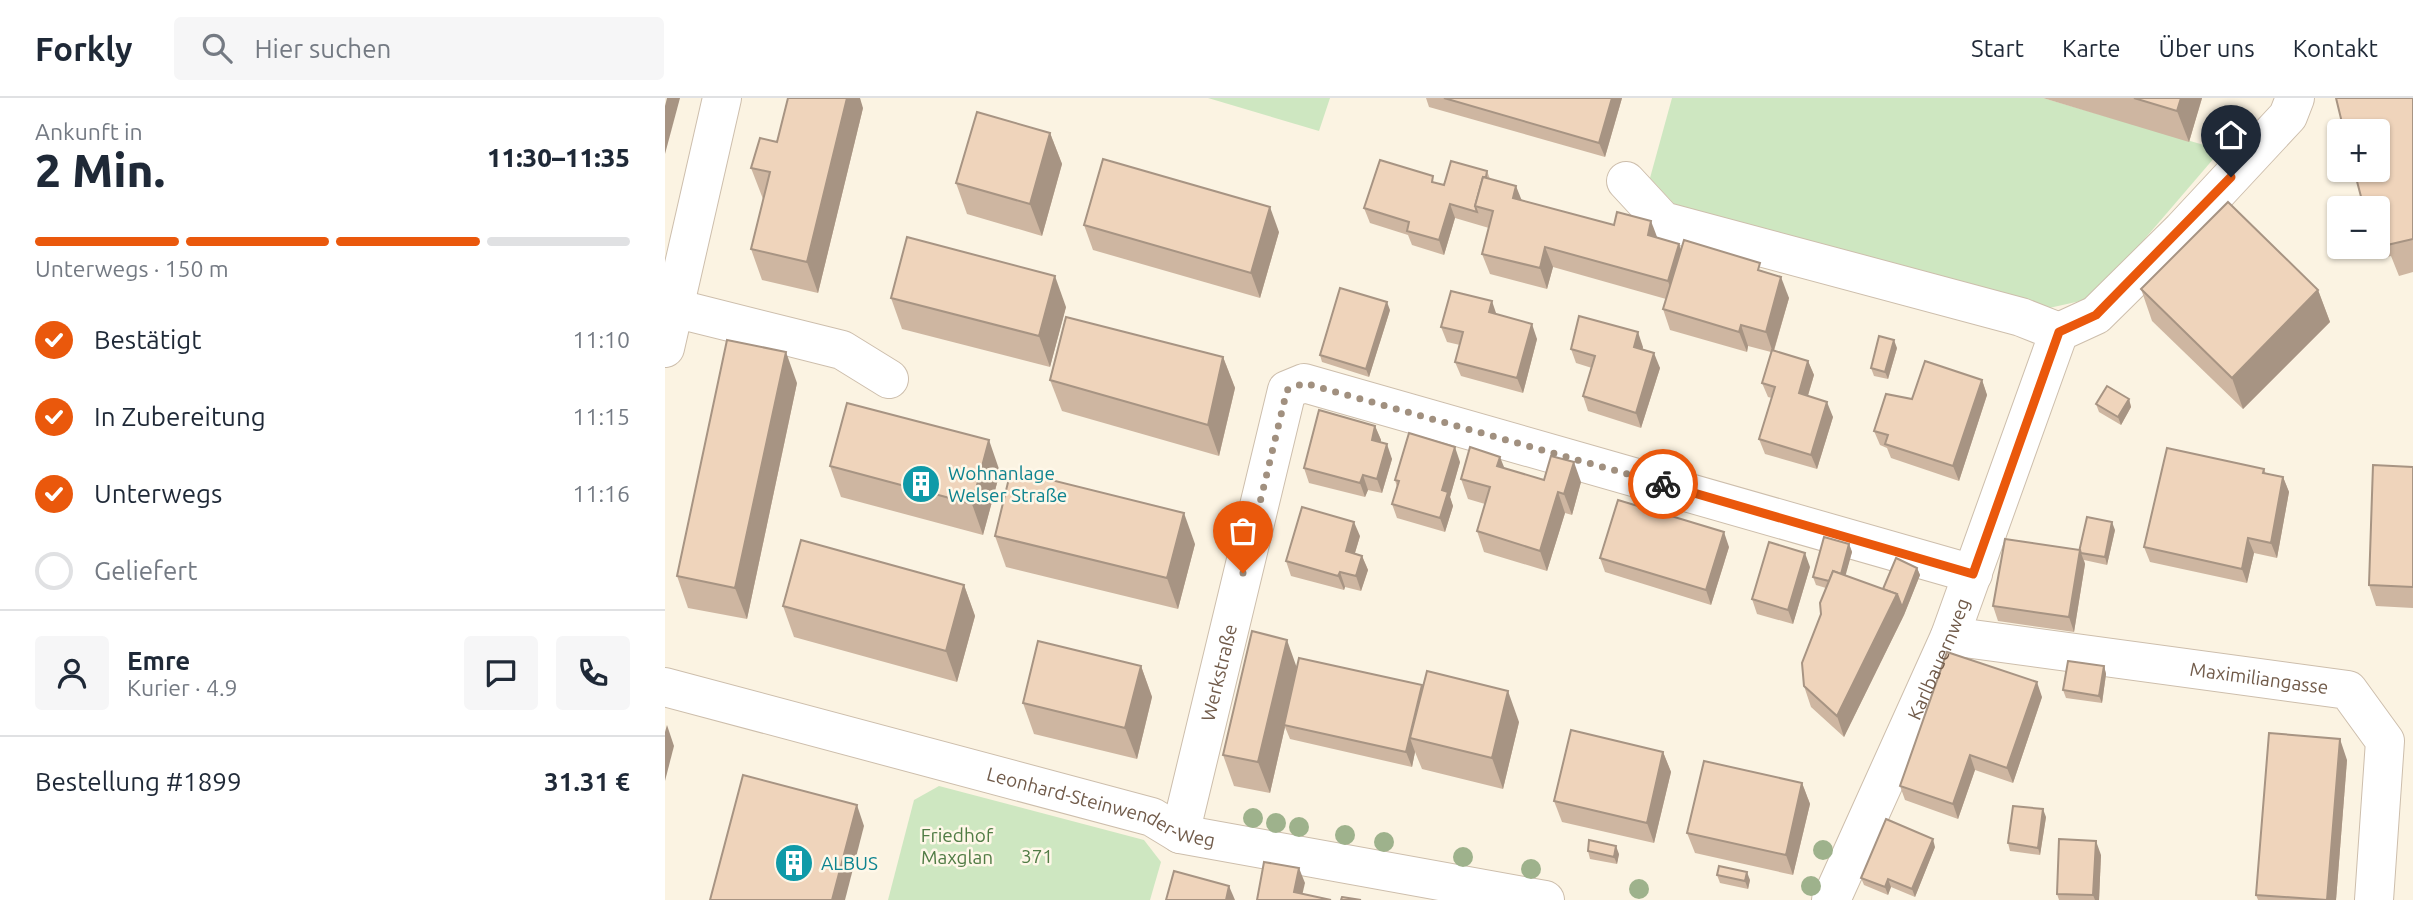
<!DOCTYPE html>
<html lang="de">
<head>
<meta charset="utf-8">
<style>
	body { margin:0; font-family:Ubuntu,sans-serif; background:#f6f6f7; color:#1f2937; height:100vh; display:flex; flex-direction:column; font-size:26px; white-space:nowrap }
	* { box-sizing:border-box; margin:0 }
	p { font-size:23px; color:#747a83 }
	.icon { flex:none; width:38px; height:38px; fill:none; stroke:currentColor; stroke-width:2; stroke-linecap:round; stroke-linejoin:round }
	.map { position:relative; flex:1; overflow:hidden }
	.drawer { display:flex; flex-direction:column; background:#fff; width:665px }
	.drawer>* { flex:none }
	.tools { position:absolute; left:1662px; top:21px; display:grid; gap:14px }
	.tools a { display:grid; place-items:center; width:63px; height:63px; border-radius:7px; background:#fff; box-shadow:0 2px 5px #0004; font-size:35px }
	.pin { position:absolute; display:grid; place-items:center; width:60px; height:60px; color:#fff; margin:-72px -30px; border-radius:50% 50% 50% 0; rotate:-45deg; box-shadow:0 0 7px #0007 }
	.pin .icon { rotate:45deg }
	.courier { position:absolute; display:grid; place-items:center; width:70px; height:70px; margin:-35px; border:5px solid #ea580c; border-radius:50%; background:#fff; color:#222; box-shadow:0 2px 9px #0007 }
	.headline em { font-style:normal; font-weight:800 }
	.headline div { display:flex; flex-direction:column-reverse }
	.headline { display:flex; align-items:center; justify-content:space-between; height:119px; padding:0 35px }
	h1 { font-size:46px; font-weight:800; line-height:52px }
	.bar { display:grid; grid-template-columns:repeat(4,1fr); gap:10px 7px; align-content:center; height:84px; padding:0 35px }
	.bar i { height:9px; border-radius:5px; background:#e0e1e3 }
	.bar .on { background:#ea580c }
	.bar p { grid-column:span 4 }
	.line { display:flex; align-items:center; gap:18px; padding:0 35px; border-top:2px solid #e0e1e3 }
	.line div { flex:1 }
	.round { display:grid; place-items:center; flex:none; width:74px; height:74px; border-radius:7px; background:#f6f6f7 }
	ol { padding:0 35px; list-style:none }
	li { display:flex; align-items:center; gap:21px; height:77px }
	li p { margin-inline-start:auto }
	li .icon { padding:7px; border-radius:50%; background:#ea580c; color:#fff; stroke-width:4 }
	li:last-child { color:#747a83 }
	li i { width:38px; height:38px; border:4px solid #e0e1e3; border-radius:50% }
	header { display:flex; align-items:center; gap:42px; box-sizing:border-box; height:98px; padding:0 35px; background:#fff; border-bottom:2px solid #e0e1e3 }
	header strong { font-size:33px }
	nav { display:flex; gap:38px; margin-inline-start:auto; font-size:24px }
	.search { width:490px; height:63px; background:#f6f6f7; display:flex; align-items:center; gap:18px; box-sizing:border-box; padding:0 24px; border-radius:7px; color:#747a83; font-size:26px }
	main { display:flex; flex:1; min-height:0 }
	.map>svg:first-child { display:block }
	.green { fill:#cee7c1 }
	.lines { fill:none; stroke-linecap:round; stroke-linejoin:round }
	.minor-casing { stroke:#cdbeac; stroke-width:40 }
	.minor { stroke:#fff; stroke-width:38 }
	.tree { fill:#9eb28c }
	.wall { fill:#ceb6a1 }
	.shaded-wall { fill:#a79483 }
	.building { fill:#efd4bb; stroke:#a79483; stroke-width:2 }
	.done { stroke:#a1907f; stroke-width:7; stroke-dasharray:0 12.6 }
	.route { stroke:#ea580c; stroke-width:9 }
	.labels { text-anchor:middle; stroke-width:5; stroke-linejoin:round; paint-order:stroke }
	.culture-label { font-size:19px; fill:#0d838f; stroke:#fef7e8; text-anchor:start }
	.street-label { font-size:19px; fill:#715b4a; stroke:#fef7e8 }
	.park-label { font-size:19px; fill:#517c45; stroke:#fef7e8 }
</style>
</head>
<body>
<header>
<strong>Forkly</strong>
<div class="search"><svg class="icon" aria-label="search" viewBox="0 0 24 24"><circle cx="10" cy="10" r="6"/><path d="M15 15l6 6"/></svg>Hier suchen</div>
<nav><a>Start</a><a>Karte</a><a>Über uns</a><a>Kontakt</a></nav>
</header>
<main>
<section class="drawer">
<div class="headline"><div><h1>2 Min.</h1><p>Ankunft in</p></div><em>11:30–11:35</em></div>
<div class="bar"><i class="on"></i><i class="on"></i><i class="on"></i><i></i><p>Unterwegs · 150 m</p></div>
<ol>
<li><svg class="icon" aria-label="check" viewBox="0 0 24 24"><path d="M5 12l5 5 9-10"/></svg>Bestätigt<p>11:10</p></li>
<li><svg class="icon" aria-label="check" viewBox="0 0 24 24"><path d="M5 12l5 5 9-10"/></svg>In Zubereitung<p>11:15</p></li>
<li><svg class="icon" aria-label="check" viewBox="0 0 24 24"><path d="M5 12l5 5 9-10"/></svg>Unterwegs<p>11:16</p></li>
<li><i></i>Geliefert</li>
</ol>
<div class="line" style="height:126px"><a class="round"><svg class="icon" aria-label="person" viewBox="0 0 24 24"><circle cx="12" cy="8" r="4"/><path d="M4 21q1-7 8-7t8 7"/></svg></a><div><b>Emre</b><p>Kurier · 4.9</p></div><a class="round"><svg class="icon" aria-label="chat" viewBox="0 0 24 24"><path d="M4 5h16v11H9l-5 4z"/></svg></a><a class="round"><svg class="icon" aria-label="phone" viewBox="0 0 24 24"><path d="M5 4h4l2 5-3 2q2 4 5 5l2-3 5 2v4C11 20 4 13 5 4z"/></svg></a></div>
<div class="line" style="height:91px"><div>Bestellung #1899</div><b>31.31 €</b></div>
</section>
<div class="map">
<svg width="1748" height="802" viewBox="0 0 1748 802">
	<rect width="100%" height="100%" fill="#fbf3e2"/>
	<g class="green">
		<polygon points="543,0 665,0 654,33"/>
		<polygon points="1007,0 1378,0 1556,52 1429,200 1384,210 1014,111 985,80"/>
		<polygon points="274,688 479,742 496,764 485,802 223,802 249,702"/>
	</g>
	<g class="lines">
		<defs>
			<g id="minor">
				<polyline points="961,83 998,123 1356,219 1394,234"/>
				<polyline points="9,210 177,252 224,281"/>
				<polyline points="0,250 57,0"/>
				<path id="s1" d="M1285 538 1683 592 1720 643 1709 802"/>
				<path id="s2" d="M0 589 487 719 515 736 880 802"/>
				<path id="s3" d="M515 736 622 292 639 285 1308 476"/>
				<path id="s4" d="M1166 802 1285 538 1394 234 1431 217 1517 132 1623 18 1630 0"/>
			</g>
		</defs>
		<use href="#minor" class="minor-casing"/>
		<use href="#minor" class="minor"/>
	</g>
	<g class="tree">
		<circle cx="588" cy="720" r="10"/>
		<circle cx="611" cy="725" r="10"/>
		<circle cx="634" cy="729" r="10"/>
		<circle cx="680" cy="737" r="10"/>
		<circle cx="719" cy="744" r="10"/>
		<circle cx="1158" cy="752" r="10"/>
		<circle cx="798" cy="759" r="10"/>
		<circle cx="866" cy="771" r="10"/>
		<circle cx="1146" cy="788" r="10"/>
		<circle cx="974" cy="791" r="10"/>
	</g>
	<g class="wall">
		<polygon points="761,0 957,0 940,59 764,9"/>
		<polygon points="1378,0 1537,0 1524,44"/>
		<polygon points="1748,0 1748,174 1734,178 1726,158 1715,161 1711,149 1713,149 1713,110"/>
		<polygon points="198,10 153,195 97,182 86,151 98,101 86,70"/>
		<polygon points="385,35 397,66 377,138 302,116 291,85"/>
		<polygon points="822,73 825,81 856,102 992,139 1016,151 1098,173 1124,200 1109,253 1143,263 1149,277 1143,298 1168,319 1152,371 1100,356 1094,341 1107,300 1103,299 1097,285 1106,254 1083,248 1082,254 1005,232 998,211 1001,201 888,169 882,191 825,176 817,156 824,130 790,120 779,157 747,147 743,137 705,125 699,110 771,85 779,87"/>
		<polygon points="419,127 614,134 595,200 428,152"/>
		<polygon points="1476,191 1653,192 1665,224 1578,311 1487,223"/>
		<polygon points="226,200 401,209 385,269 237,231"/>
		<polygon points="725,212 704,279 657,264 655,257"/>
		<polygon points="831,216 872,241 858,295 796,278 790,264 795,247 782,244 776,229"/>
		<polygon points="978,249 978,251 995,270 976,330 923,313 918,298 927,270 911,265 906,251"/>
		<polygon points="1232,250 1223,281 1209,278 1206,270"/>
		<polygon points="558,259 570,290 554,358 397,313 385,282"/>
		<polygon points="1317,282 1322,297 1294,383 1226,360 1222,350 1215,347 1209,333 1247,301"/>
		<polygon points="132,285 82,521 23,510 12,478"/>
		<polygon points="1464,301 1466,309 1456,327 1434,314 1431,306"/>
		<polygon points="710,328 716,342 715,345 727,361 717,395 703,392 700,399 644,385 639,370"/>
		<polygon points="795,364 785,399 788,408 780,434 732,420 727,406 732,389 730,382"/>
		<polygon points="165,368 335,374 318,437 176,399"/>
		<polygon points="1748,369 1748,510 1711,508 1704,487"/>
		<polygon points="839,370 879,382 916,384 907,417 900,415 882,473 819,454 812,433 820,406 803,401 796,381"/>
		<polygon points="1599,371 1601,376 1618,379 1624,394 1612,460 1589,455 1582,485 1485,464 1479,449"/>
		<polygon points="1450,432 1442,467 1419,462 1420,466 1409,534 1333,523 1328,508 1415,452"/>
		<polygon points="330,438 530,446 513,511 341,469"/>
		<polygon points="695,438 690,455 697,458 703,472 696,493 680,489 679,492 626,478 621,463"/>
		<polygon points="1184,446 1187,454 1180,477 1218,491 1252,470 1255,477 1239,517 1179,639 1146,609 1139,588 1156,516 1161,490 1151,487 1148,479"/>
		<polygon points="1064,449 1046,507 940,474 935,460"/>
		<polygon points="1145,469 1128,526 1092,516 1087,501"/>
		<polygon points="299,487 310,518 292,584 129,539 118,508"/>
		<polygon points="476,568 487,599 472,661 369,636 358,605"/>
		<polygon points="1439,568 1441,576 1437,605 1401,600 1398,592"/>
		<polygon points="632,569 757,590 854,624 838,691 757,671 750,654 747,669 625,641 620,629 605,695 569,688 558,657"/>
		<polygon points="1377,599 1348,685 1310,672 1293,721 1240,702 1235,688"/>
		<polygon points="998,654 1006,674 989,745 897,724 889,703"/>
		<polygon points="1682,662 1671,802 1593,802 1591,797"/>
		<polygon points="1137,685 1145,706 1128,777 1030,755 1022,735"/>
		<polygon points="1381,719 1375,757 1345,753 1343,745"/>
		<polygon points="1270,749 1250,799 1226,789 1223,797 1199,787 1196,780"/>
		<polygon points="923,753 954,756 952,766 925,761"/>
		<polygon points="1436,757 1434,802 1394,802 1392,796"/>
		<polygon points="1052,777 1085,782 1083,791 1055,785"/>
	</g>
	<g class="shaded-wall">
		<polygon points="2,0 15,0 0,56 0,8"/>
		<polygon points="182,0 195,0 198,10 153,195 142,164"/>
		<polygon points="947,0 957,0 940,59 934,45"/>
		<polygon points="1516,0 1537,0 1524,44 1512,13"/>
		<polygon points="385,35 397,66 377,138 365,106"/>
		<polygon points="851,88 859,108 848,100"/>
		<polygon points="785,106 790,120 779,157 774,142"/>
		<polygon points="605,109 614,134 595,200 586,175"/>
		<polygon points="986,123 994,144 983,137"/>
		<polygon points="1014,146 1021,166 1010,204 1003,183"/>
		<polygon points="880,149 888,169 882,191 875,170"/>
		<polygon points="390,178 401,209 385,269 374,238"/>
		<polygon points="1116,179 1124,200 1108,255 1101,234"/>
		<polygon points="1653,192 1665,224 1578,311 1567,280"/>
		<polygon points="827,203 832,218 824,214"/>
		<polygon points="722,204 725,212 704,279 701,271"/>
		<polygon points="867,226 872,241 858,295 852,280"/>
		<polygon points="1076,227 1083,248 1082,254 1074,234"/>
		<polygon points="973,234 978,249 974,263 969,249"/>
		<polygon points="1229,242 1232,250 1223,281 1220,274"/>
		<polygon points="121,254 132,285 82,521 70,490"/>
		<polygon points="989,255 995,270 976,330 971,315"/>
		<polygon points="558,259 570,290 554,358 543,327"/>
		<polygon points="1143,263 1149,277 1139,310 1134,295"/>
		<polygon points="1317,282 1322,297 1294,383 1288,368"/>
		<polygon points="1464,301 1466,309 1456,327 1453,319"/>
		<polygon points="1162,304 1168,319 1152,371 1146,357"/>
		<polygon points="710,328 716,342 712,357 707,342"/>
		<polygon points="324,342 335,374 318,437 307,406"/>
		<polygon points="722,346 727,361 717,395 712,381"/>
		<polygon points="790,349 795,364 785,399 788,408 780,434 775,420 777,392"/>
		<polygon points="835,359 843,379 832,368"/>
		<polygon points="909,364 916,384 907,417 899,396"/>
		<polygon points="698,377 703,392 700,399 695,385"/>
		<polygon points="1618,379 1624,394 1612,460 1606,445"/>
		<polygon points="893,394 900,415 882,473 875,453"/>
		<polygon points="519,415 530,446 513,511 502,480"/>
		<polygon points="689,424 695,438 686,468 681,453"/>
		<polygon points="1447,424 1450,432 1442,467 1440,459"/>
		<polygon points="1059,434 1064,449 1046,507 1041,492"/>
		<polygon points="1583,440 1589,455 1582,485 1577,471"/>
		<polygon points="1184,446 1187,454 1176,494 1173,486"/>
		<polygon points="1415,452 1420,466 1409,534 1404,519"/>
		<polygon points="1140,455 1145,469 1128,526 1123,512"/>
		<polygon points="697,458 703,472 696,493 691,478"/>
		<polygon points="1252,470 1255,477 1239,517 1179,639 1172,618 1232,496"/>
		<polygon points="675,474 680,489 679,492 673,478"/>
		<polygon points="299,487 310,518 292,584 281,553"/>
		<polygon points="622,542 633,573 619,627 620,629 605,695 593,664"/>
		<polygon points="476,568 487,599 472,661 460,630"/>
		<polygon points="1439,568 1441,576 1437,605 1434,598"/>
		<polygon points="1372,584 1377,599 1348,685 1342,670"/>
		<polygon points="757,587 762,602 745,640 750,654 747,669 741,654"/>
		<polygon points="843,593 854,624 838,691 827,660"/>
		<polygon points="2,627 9,648 0,683 0,634"/>
		<polygon points="1675,641 1682,662 1671,802 1662,802"/>
		<polygon points="998,654 1006,674 989,745 982,725"/>
		<polygon points="1305,657 1310,672 1293,721 1288,706"/>
		<polygon points="1137,685 1145,706 1128,777 1121,757"/>
		<polygon points="192,707 199,728 180,802 167,802"/>
		<polygon points="1378,711 1381,719 1375,757 1373,750"/>
		<polygon points="1268,741 1270,749 1250,799 1247,791"/>
		<polygon points="1431,743 1436,757 1434,802 1430,802 1428,797"/>
		<polygon points="951,748 954,756 952,766 949,759"/>
		<polygon points="634,770 640,785 636,802 629,794"/>
		<polygon points="1082,774 1085,782 1083,791 1080,783"/>
		<polygon points="1223,781 1226,789 1223,797 1220,789"/>
		<polygon points="564,788 570,802 561,802"/>
	</g>
	<g class="building">
		<polygon points="123,0 182,0 142,164 86,151 105,74 86,70 95,40 112,44"/>
		<polygon points="779,0 947,0 934,45"/>
		<polygon points="1469,0 1516,0 1512,13"/>
		<polygon points="1671,0 1748,0 1748,141 1722,147 1717,127 1713,128 1713,110 1699,110 1689,72 1713,72 1713,33 1679,33"/>
		<polygon points="312,14 385,35 365,106 291,85"/>
		<polygon points="438,61 605,109 586,175 419,127"/>
		<polygon points="715,62 768,78 767,84 779,87 786,63 822,73 821,79 818,79 810,108 812,114 785,106 774,142 742,133 744,124 699,110"/>
		<polygon points="818,79 851,88 848,100 949,127 952,114 986,123 983,137 1014,146 1003,183 880,149 875,170 817,156 828,113 810,108"/>
		<polygon points="1563,104 1653,192 1567,280 1476,191"/>
		<polygon points="242,139 390,178 374,238 226,200"/>
		<polygon points="1019,142 1095,165 1093,172 1116,179 1101,234 1076,227 1074,234 998,211"/>
		<polygon points="675,190 722,204 701,271 655,257"/>
		<polygon points="786,193 827,203 824,214 867,226 852,280 790,264 798,234 776,229"/>
		<polygon points="914,218 973,234 969,249 989,255 971,315 918,298 930,258 906,251"/>
		<polygon points="401,219 558,259 543,327 385,282"/>
		<polygon points="1214,238 1229,242 1220,274 1206,270"/>
		<polygon points="62,242 121,254 70,490 12,478"/>
		<polygon points="1107,252 1143,263 1134,295 1162,304 1146,357 1094,341 1110,289 1097,285"/>
		<polygon points="1260,263 1317,282 1288,368 1220,346 1223,337 1209,333 1221,296 1247,301"/>
		<polygon points="1442,288 1464,301 1453,319 1431,306"/>
		<polygon points="182,305 324,342 307,406 165,368"/>
		<polygon points="654,312 710,328 707,342 722,346 712,381 698,377 695,385 639,370"/>
		<polygon points="744,335 790,349 777,392 783,394 775,420 727,406 734,383 730,382"/>
		<polygon points="805,349 835,359 832,368 879,382 886,358 909,364 899,396 893,394 875,453 812,433 825,389 796,381"/>
		<polygon points="1502,350 1599,371 1598,375 1618,379 1606,445 1583,440 1577,471 1479,449"/>
		<polygon points="1708,367 1748,369 1748,489 1704,487"/>
		<polygon points="346,372 519,415 502,480 330,438"/>
		<polygon points="953,402 1059,434 1041,492 935,460"/>
		<polygon points="637,409 689,424 681,453 697,458 691,478 675,474 673,478 621,463"/>
		<polygon points="1422,419 1447,424 1440,459 1416,455 1415,452 1414,454"/>
		<polygon points="1159,439 1184,446 1176,476 1168,473 1164,483 1148,479"/>
		<polygon points="1340,441 1415,452 1404,519 1328,508"/>
		<polygon points="136,442 299,487 281,553 118,508"/>
		<polygon points="1104,444 1140,455 1123,512 1087,501"/>
		<polygon points="1231,460 1252,470 1237,509 1232,496 1218,491"/>
		<polygon points="1168,473 1232,496 1172,618 1139,588 1137,565 1156,516 1155,505"/>
		<polygon points="587,533 622,542 593,664 558,657"/>
		<polygon points="373,543 476,568 460,630 358,605"/>
		<polygon points="1282,554 1372,584 1342,670 1305,657 1288,706 1235,688"/>
		<polygon points="634,560 757,587 741,654 619,627"/>
		<polygon points="1403,563 1439,568 1434,598 1398,592"/>
		<polygon points="762,573 843,593 827,660 745,640"/>
		<polygon points="906,632 998,654 982,725 889,703"/>
		<polygon points="1604,635 1675,641 1662,802 1591,797"/>
		<polygon points="1039,663 1137,685 1121,757 1022,735"/>
		<polygon points="78,677 192,707 167,802 45,802"/>
		<polygon points="1348,708 1378,711 1373,750 1343,745"/>
		<polygon points="1221,721 1268,741 1247,791 1223,781 1220,789 1196,780"/>
		<polygon points="1394,741 1431,743 1428,797 1392,796"/>
		<polygon points="924,742 951,748 949,759 923,753"/>
		<polygon points="599,764 634,770 629,794 666,802 592,802"/>
		<polygon points="1054,768 1082,774 1080,783 1052,777"/>
		<polygon points="509,773 564,788 561,802 501,802"/>
		<polygon points="677,799 696,802 676,802"/>
	</g>
	<g class="lines">
		<polyline class="done" points="578,475 622,292 639,285 998,386"/>
		<polyline class="route" points="998,386 1308,476 1394,234 1431,217 1566,79"/>
	</g>
	<defs>
		<symbol id="building-disc" viewBox="-11 -11 22 22"><circle r="9.5" fill="#0f9aa8" stroke="#fef7e8"/><path d="M-4-6H4V6H1V3H-1V6H-4ZM-2.5-4.3h1.7v1.8h-1.7ZM.8-4.3h1.7v1.8H.8ZM-2.5-1h1.7V.8h-1.7ZM.8-1h1.7V.8H.8Z" fill="#fff"/></symbol>
	</defs>
	<g fill-rule="evenodd">
		<use href="#building-disc" x="234" y="364" width="44" height="44"/>
		<use href="#building-disc" x="107" y="743" width="44" height="44"/>
	</g>
	<g class="labels">
		<g class="culture-label">
			<text x="283" y="382">Wohnanlage<tspan x="283" dy="22">Welser Straße</tspan></text>
			<text x="156" y="772">ALBUS</text>
		</g>
		<g class="street-label">
			<text dy="7" stroke="none"><textPath href="#s4" startOffset="264">Karlbauernweg</textPath></text>
			<text dy="7" stroke="none"><textPath href="#s3" startOffset="166">Werkstraße</textPath></text>
			<text dy="7" stroke="none"><textPath href="#s1" startOffset="312">Maximiliangasse</textPath></text>
			<text dy="7" stroke="none"><textPath href="#s2" startOffset="453">Leonhard-Steinwender-Weg</textPath></text>
		</g>
		<g class="park-label">
			<text x="292" y="744">Friedhof<tspan x="292" dy="22">Maxglan</tspan></text>
			<text x="372" y="765">371</text>
		</g>
	</g>
</svg>
<div class="tools">
<a>+</a>
<a>−</a>
</div>
<div class="pin" style="left:578px;top:475px;background:#ea580c"><svg class="icon" aria-label="bag" viewBox="0 0 24 24"><path d="M5 8h14l-1 12H6zM9 8a3 3 0 0 1 6 0"/></svg></div>
<div class="pin" style="left:1566px;top:79px;background:#1f2937"><svg class="icon" aria-label="home" viewBox="0 0 24 24"><path d="M3 11l9-7 9 7M6 9v11h12V9"/></svg></div>
<div class="courier" style="left:998px;top:386px"><svg class="icon" aria-label="bike" viewBox="0 0 24 24"><circle cx="6" cy="16" r="4"/><circle cx="18" cy="16" r="4"/><path d="M6 16l4-8h5l3 8M10 8l3 8H6M13 5h3"/></svg></div>
</div>
</main>
</body>
</html>
